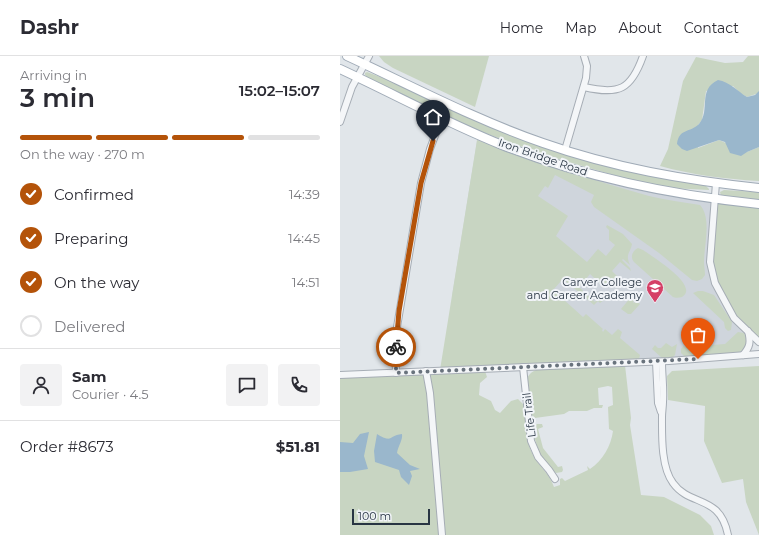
<!DOCTYPE html>
<html lang="en">
<head>
<meta charset="utf-8">
<style>
	body { margin:0; font-family:Montserrat,sans-serif; background:#f2f2f3; color:#2b2b33; height:100vh; display:flex; flex-direction:column; font-size:15px; white-space:nowrap }
	* { box-sizing:border-box; margin:0 }
	p { font-size:13px; color:#7c7c81 }
	.icon { flex:none; width:22px; height:22px; fill:none; stroke:currentColor; stroke-width:2; stroke-linecap:round; stroke-linejoin:round }
	.map { position:relative; flex:1; overflow:hidden }
	.panel { display:flex; flex-direction:column; background:#fff; width:340px }
	.panel>* { flex:none }
	.scale { position:absolute; left:12px; bottom:10px; width:78px; box-sizing:border-box; padding-left:4px; border:2px solid #283543; border-top:0; font-size:11px; line-height:14px; white-space:nowrap; color:#283543; -webkit-text-stroke:3px #f1f4f8; paint-order:stroke }
	.pin { position:absolute; display:grid; place-items:center; width:34px; height:34px; color:#fff; margin:-41px -17px; border-radius:50% 50% 50% 0; rotate:-45deg; box-shadow:0 0 4px #0007 }
	.pin .icon { rotate:45deg }
	.courier { position:absolute; display:grid; place-items:center; width:40px; height:40px; margin:-20px; border:3px solid #b45309; border-radius:50%; background:#fff; color:#222; box-shadow:0 1px 5px #0007 }
	.summary em { font-style:normal; font-weight:600 }
	.summary div { display:flex; flex-direction:column-reverse }
	.summary { display:flex; align-items:center; justify-content:space-between; height:68px; padding:0 20px }
	h1 { font-size:26px; font-weight:600; line-height:30px }
	.bar { display:grid; grid-template-columns:repeat(4,1fr); gap:6px 4px; align-content:center; height:48px; padding:0 20px }
	.bar i { height:5px; border-radius:3px; background:#e1e1e2 }
	.bar .on { background:#b45309 }
	.bar p { grid-column:span 4 }
	.line { display:flex; align-items:center; gap:10px; padding:0 20px; border-top:1px solid #e1e1e2 }
	.line div { flex:1 }
	.round { display:grid; place-items:center; flex:none; width:42px; height:42px; border-radius:4px; background:#f2f2f3 }
	ol { padding:0 20px; list-style:none }
	li { display:flex; align-items:center; gap:12px; height:44px }
	li p { margin-inline-start:auto }
	li .icon { padding:4px; border-radius:50%; background:#b45309; color:#fff; stroke-width:4 }
	li:last-child { color:#7c7c81 }
	li i { width:22px; height:22px; border:2px solid #e1e1e2; border-radius:50% }
	header { display:flex; align-items:center; gap:24px; box-sizing:border-box; height:56px; padding:0 20px; background:#fff; border-bottom:1px solid #e1e1e2 }
	header strong { font-size:19px }
	nav { display:flex; gap:22px; margin-inline-start:auto; font-size:14px }
	main { display:flex; flex:1; min-height:0 }
	.map>svg:first-child { display:block }
	.built { fill:#cfd5dc }
	.green { fill:#c8d5c2 }
	.water { fill:#9ab7cc }
	.lines { fill:none; stroke-linecap:round; stroke-linejoin:round }
	.minor-casing { stroke:#a6adb5; stroke-width:8 }
	.major-casing { stroke:#a0abb7; stroke-width:10 }
	.minor { stroke:#f4f6f8; stroke-width:6 }
	.major { stroke:#fff; stroke-width:8 }
	.done { stroke:#69737d; stroke-width:4; stroke-dasharray:0 7.2 }
	.route { stroke:#b45309; stroke-width:5 }
	.labels { text-anchor:middle; stroke-width:4; stroke-linejoin:round; paint-order:stroke }
	.street-label { font-size:11px; fill:#283543; stroke:#f1f4f8 }
	.poi-label { font-size:11px; fill:#283543; stroke:#f1f4f8; text-anchor:end }
</style>
</head>
<body>
<header>
<strong>Dashr</strong>
<nav><a>Home</a><a>Map</a><a>About</a><a>Contact</a></nav>
</header>
<main>
<section class="panel">
<div class="summary"><div><h1>3 min</h1><p>Arriving in</p></div><em>15:02–15:07</em></div>
<div class="bar"><i class="on"></i><i class="on"></i><i class="on"></i><i></i><p>On the way · 270 m</p></div>
<ol>
<li><svg class="icon" aria-label="check" viewBox="0 0 24 24"><path d="M5 12l5 5 9-10"/></svg>Confirmed<p>14:39</p></li>
<li><svg class="icon" aria-label="check" viewBox="0 0 24 24"><path d="M5 12l5 5 9-10"/></svg>Preparing<p>14:45</p></li>
<li><svg class="icon" aria-label="check" viewBox="0 0 24 24"><path d="M5 12l5 5 9-10"/></svg>On the way<p>14:51</p></li>
<li><i></i>Delivered</li>
</ol>
<div class="line" style="height:72px"><a class="round"><svg class="icon" aria-label="person" viewBox="0 0 24 24"><circle cx="12" cy="8" r="4"/><path d="M4 21q1-7 8-7t8 7"/></svg></a><div><b>Sam</b><p>Courier · 4.5</p></div><a class="round"><svg class="icon" aria-label="chat" viewBox="0 0 24 24"><path d="M4 5h16v11H9l-5 4z"/></svg></a><a class="round"><svg class="icon" aria-label="phone" viewBox="0 0 24 24"><path d="M5 4h4l2 5-3 2q2 4 5 5l2-3 5 2v4C11 20 4 13 5 4z"/></svg></a></div>
<div class="line" style="height:52px"><div>Order #8673</div><b>$51.81</b></div>
</section>
<div class="map">
<svg width="419" height="479" viewBox="0 0 419 479">
	<rect width="100%" height="100%" fill="#e1e6ea"/>
	<polygon class="built" points="138,79 200,102 374,143 407,275 403,299 203,310 112,240"/>
	<g class="green">
		<polygon points="39,0 149,0 135,51 53,12 44,6"/>
		<path d="M408 0H419V37L407 41 400 37 393 30 366 35 362 64 358 69V92L379 84 407 96 419 91V125C385 123 353 119 320 110L328 93 343 25 356 1 385 7 403 6Z"/>
		<polygon points="27,16 59,28 159,73 365,129 369,133 369,134 329,132 284,122 204,99 137,74 29,23 25,19 25,17"/>
		<path d="M137 84C193 105 251 124 309 140 326 144 343 146 360 149 372 162 364 190 364 206 364 210 365 215 365 219L362 223 357 225 352 224 319 197 254 151 251 146 254 139 215 119 208 132 205 130 198 140 228 160 216 180 247 206 258 193 266 200 275 189 269 184V174L266 171 267 169 283 178 292 188C290 198 285 198 290 209L283 203 282 204 290 212 291 215 280 206 272 215 277 220 265 232 250 218 245 224 243 223 242 224 243 226 239 231 255 246 260 240 264 244 260 247 258 245 254 249 223 223 213 234 243 261 246 258 263 273 262 274 263 276 265 273 272 279 278 273 282 276 280 282 300 299 299 303 100 314Z"/>
		<polygon points="384,134 419,136 419,144 381,140 380,136"/>
		<polygon points="375,145 419,149 419,285 395,260 376,226 371,208"/>
		<path d="M298 192 303 194C310 199 361 230 342 241 339 242 335 242 333 241L294 206C290 201 292 195 298 192Z"/>
		<polygon points="358,235 363,235 374,239 392,266 391,274 388,275 385,272 384,266 353,237"/>
		<polygon points="291,241 295,243 293,246 294,247 296,245 300,248 291,258 288,258 281,253"/>
		<polygon points="398,276 404,277 408,286 405,293 399,296 345,301 341,297 341,293 344,289 345,291 385,288"/>
		<polygon points="326,287 332,291 337,288 335,299 332,302 322,302 312,293 315,289 318,292 321,292"/>
		<path d="M285 309 291 362 290 369 301 439 324 441 360 459 371 470 374 479H0V321L145 315 147 321 140 327 139 339 151 345 155 354 160 357 171 345 178 343 184 349C186 365 185 384 193 399 200 412 208 415 214 431L220 429V423L222 422 225 425 248 414 247 410 250 413C263 404 271 390 273 375L269 373 268 351 273 349 272 331 268 330 258 332 259 349H263L262 352H254L247 355H229L224 358 195 362 191 358 187 323C190 315 196 314 203 312Z"/>
		<polygon points="419,310 419,479 406,446 403,423 382,427 364,385 365,350 328,344 327,320 332,315"/>
		<path d="M197 368H202L203 371 198 373 203 392 218 411 222 410 223 414 222 416 216 417C202 406 195 390 193 372Z"/>
	</g>
	<g class="water">
		<path d="M378 24C390 26 397 35 407 41L415 39 419 35V91L407 96 401 100 390 97 385 86 379 84 347 95 342 93 337 88C339 72 350 77 359 68 371 54 357 34 378 24Z"/>
		<polygon points="29,376 24,400 28,413 10,416 0,416 0,386 13,387 20,378"/>
		<path d="M37 378C53 388 49 379 62 378 63 384 58 390 57 397L70 409 80 413 70 415 72 420 69 429 61 421 59 414 35 406 34 395Z"/>
	</g>
	<g class="lines">
		<defs>
			<g id="minor">
				<path d="M244 31C279 39 291 34 303 0"/>
				<polyline points="0,66 12,31 29,0"/>
				<polyline points="225,94 246,22 247,10 244,0"/>
				<polyline points="376,127 370,206 375,227 394,262 419,286"/>
				<path d="M403 299C410 291 411 286 408 275"/>
				<polyline points="316,306 318,347 321,356"/>
				<path d="M322 306C322 319 324 332 323 346 323 351 322 356 322 361 322 380 321 411 333 427 350 451 380 438 388 479"/>
				<polyline points="183,311 191,385 198,401 209,414 215,423"/>
				<polyline points="86,315 90,337 102,479"/>
				<polyline points="56,317 55,283 81,127 90,93 102,61"/>
				<polyline points="0,319 329,305 419,298"/>
			</g>
			<g id="major">
				<path d="M7 0C72 30 136 64 203 87 274 112 345 124 419 132"/>
				<path d="M0 13C54 38 107 67 162 89 244 121 331 139 419 148"/>
			</g>
		</defs>
		<use href="#minor" class="minor-casing"/>
		<use href="#major" class="major-casing"/>
		<use href="#minor" class="minor"/>
		<use href="#major" class="major"/>
	</g>
	<g class="lines">
		<polyline class="done" points="56,291 56,317 358,303"/>
		<polyline class="route" points="56,291 59,255 81,127 93,85"/>
	</g>
	<defs>
		<symbol id="school-pin" viewBox="-11 -11 22 30"><path d="M0 17L-7.5 6A9.5 9.5 0 1 1 7.5 6Z" fill="#d54066" stroke="#f1f4f8"/><path d="M0-5L7-2L0 1L-7-2ZM-4 1L0 2.5L4 1V4Q0 6-4 4Z" fill="#fff"/></symbol>
	</defs>
	<g fill-rule="evenodd">
		<use href="#school-pin" x="305" y="222" width="20" height="27"/>
	</g>
	<g class="labels">
		<g class="street-label">
			<text transform="translate(203 101) rotate(19)" y="4">Iron Bridge Road</text>
			<text transform="translate(189 359) rotate(-97)" y="4">Life Trail</text>
		</g>
		<g class="poi-label">
			<text x="302" y="230">Carver College<tspan x="302" dy="13">and Career Academy</tspan></text>
		</g>
	</g>
</svg>
<div class="scale">100 m</div>
<div class="pin" style="left:358px;top:303px;background:#ea580c"><svg class="icon" aria-label="bag" viewBox="0 0 24 24"><path d="M5 8h14l-1 12H6zM9 8a3 3 0 0 1 6 0"/></svg></div>
<div class="pin" style="left:93px;top:85px;background:#1f2937"><svg class="icon" aria-label="home" viewBox="0 0 24 24"><path d="M3 11l9-7 9 7M6 9v11h12V9"/></svg></div>
<div class="courier" style="left:56px;top:291px"><svg class="icon" aria-label="bike" viewBox="0 0 24 24"><circle cx="6" cy="16" r="4"/><circle cx="18" cy="16" r="4"/><path d="M6 16l4-8h5l3 8M10 8l3 8H6M13 5h3"/></svg></div>
</div>
</main>
</body>
</html>
